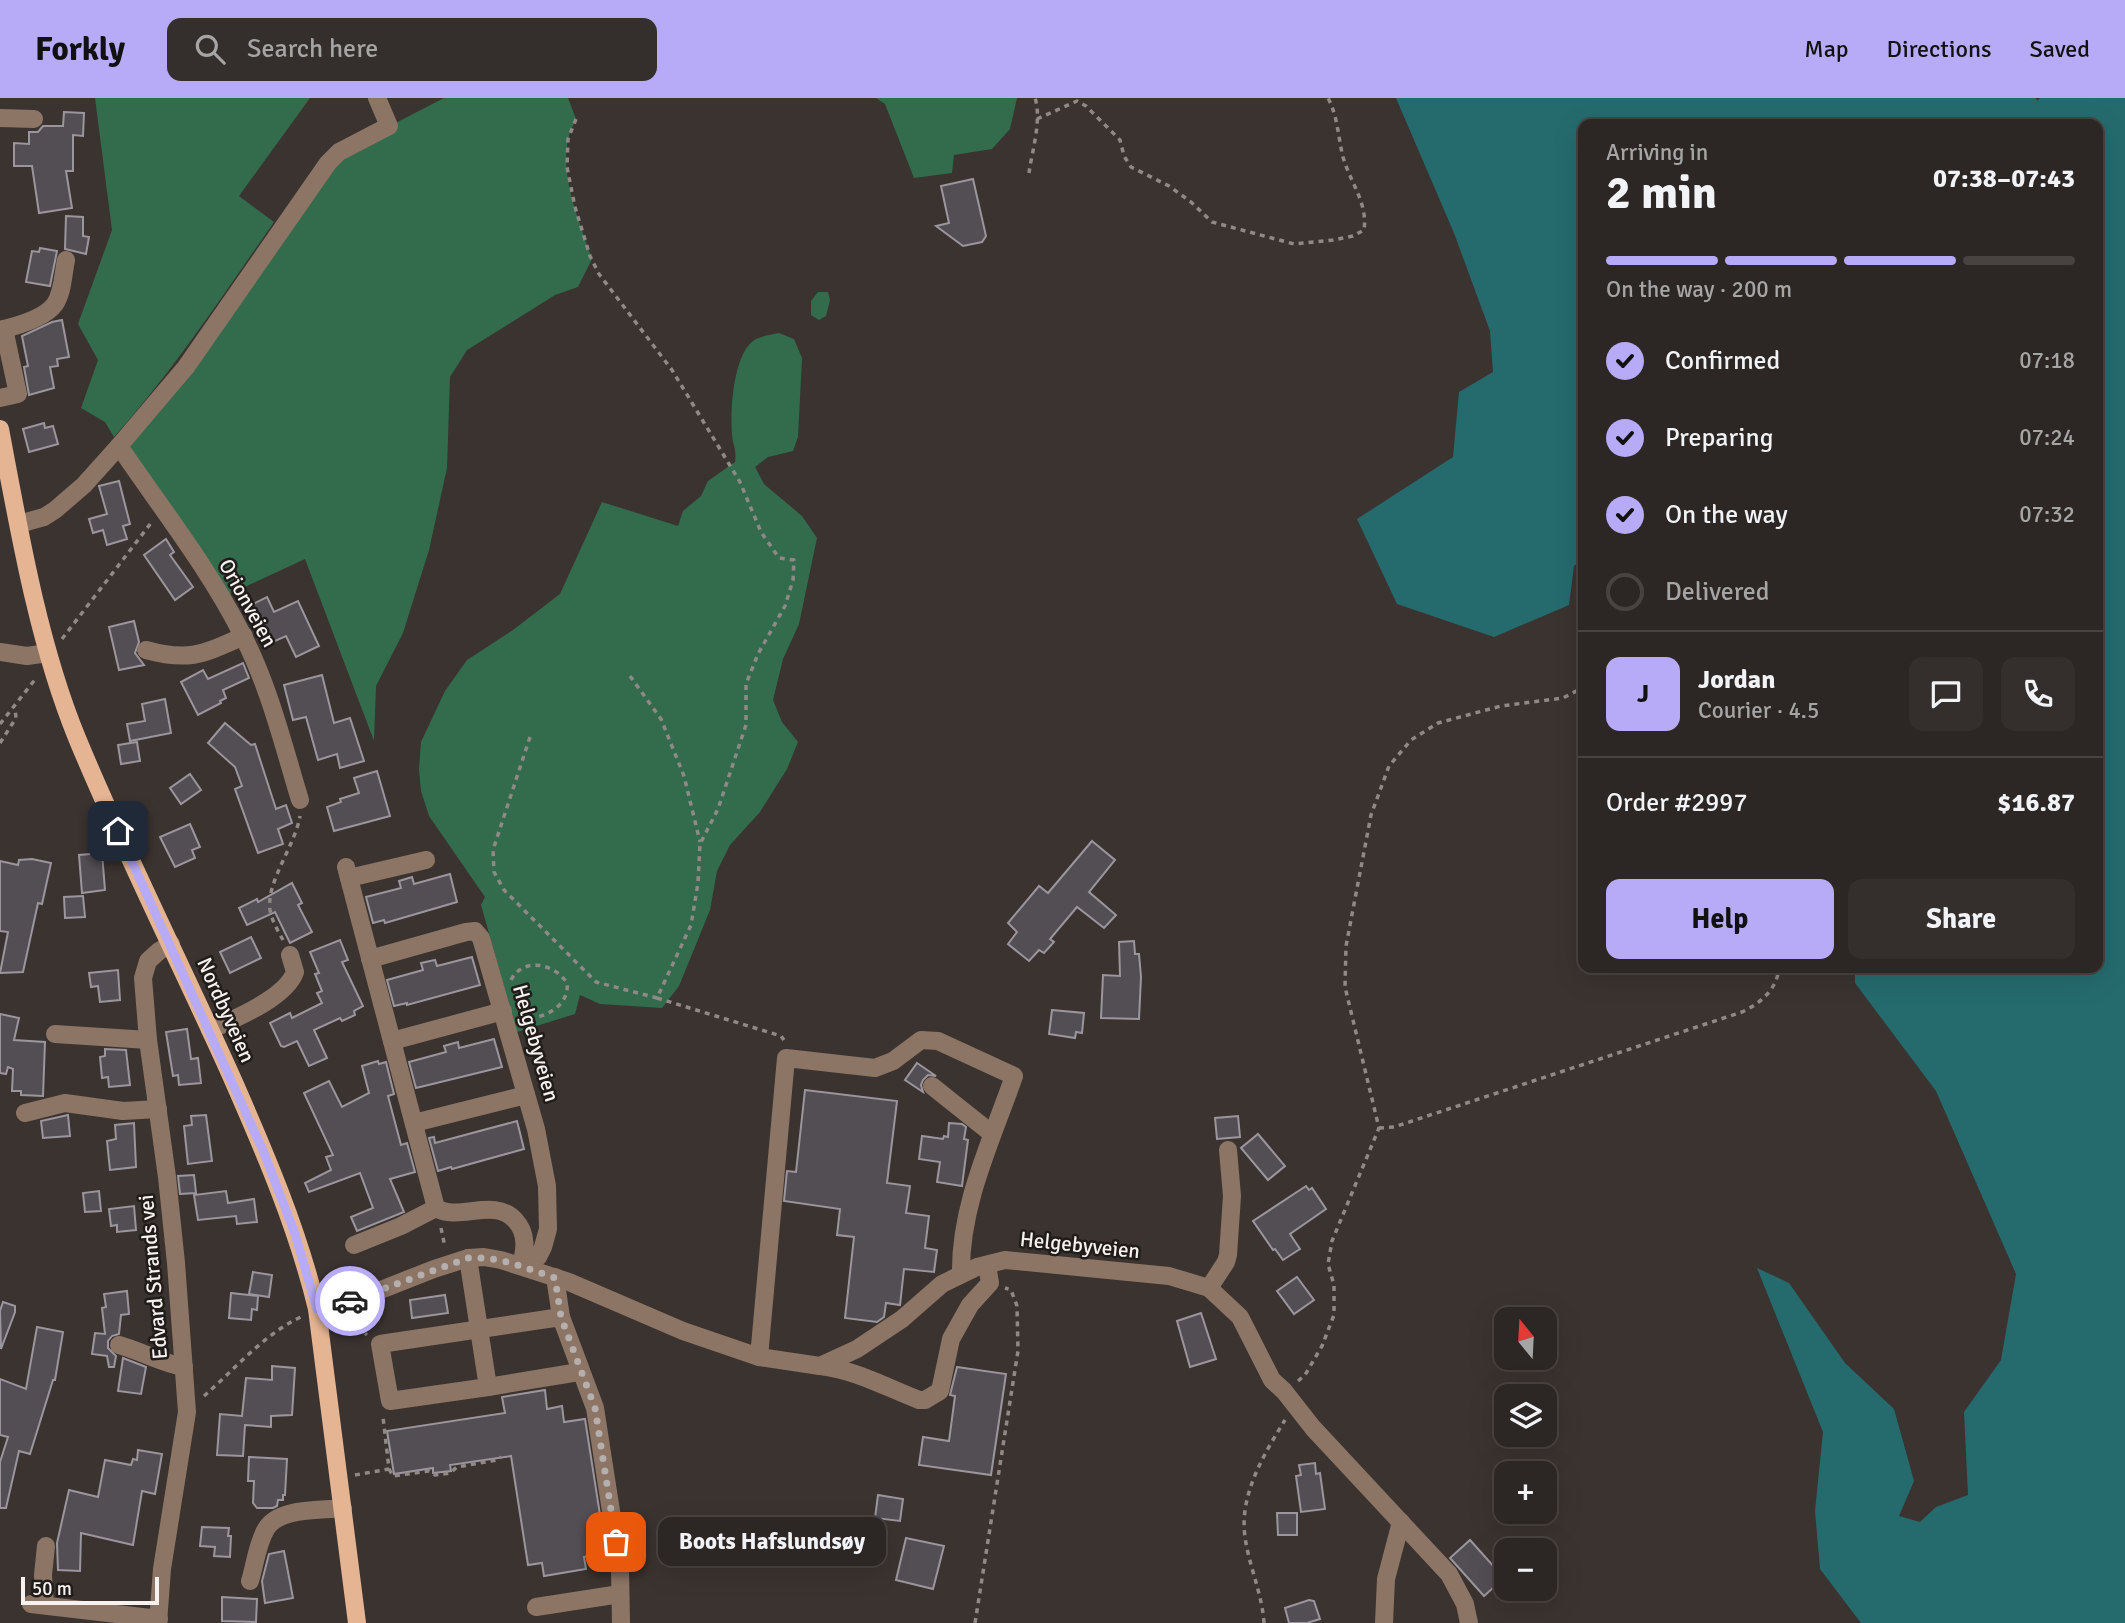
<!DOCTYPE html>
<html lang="en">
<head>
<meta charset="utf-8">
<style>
	body { margin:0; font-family:Signika,sans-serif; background:#342e2c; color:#f1f3f6; height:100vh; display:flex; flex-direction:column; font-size:26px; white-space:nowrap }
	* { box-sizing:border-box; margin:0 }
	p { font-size:23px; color:#a6a5a6 }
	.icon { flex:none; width:38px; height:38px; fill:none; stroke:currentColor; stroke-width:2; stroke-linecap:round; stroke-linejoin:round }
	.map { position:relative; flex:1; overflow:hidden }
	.details { position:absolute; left:1578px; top:21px; width:525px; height:854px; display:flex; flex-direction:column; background:#2c2624; border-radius:14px; box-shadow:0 7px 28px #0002,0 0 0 2px #484341 }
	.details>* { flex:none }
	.needle { width:46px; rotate:342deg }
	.buttons { position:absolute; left:1494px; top:1209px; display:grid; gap:14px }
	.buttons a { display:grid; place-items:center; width:63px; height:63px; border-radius:14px; background:#2c2624; box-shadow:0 7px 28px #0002,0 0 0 2px #484341; font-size:35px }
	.scale { position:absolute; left:21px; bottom:18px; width:138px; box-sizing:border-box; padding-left:7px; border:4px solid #f7f2f0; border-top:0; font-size:19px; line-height:24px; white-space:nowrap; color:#f7f2f0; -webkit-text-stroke:5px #1f1c1a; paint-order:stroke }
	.pin { position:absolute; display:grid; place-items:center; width:60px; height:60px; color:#fff; margin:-30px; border-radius:14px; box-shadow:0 4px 10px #0006 }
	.courier { position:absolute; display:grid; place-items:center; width:70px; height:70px; margin:-35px; border:5px solid #b7abf8; border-radius:50%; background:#fff; color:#222; box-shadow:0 2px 9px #0007 }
	.bubble { position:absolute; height:49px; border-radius:14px; background:#2c2624; box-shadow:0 7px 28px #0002,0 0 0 2px #484341; font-size:23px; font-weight:800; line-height:49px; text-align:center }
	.headline em { font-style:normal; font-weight:800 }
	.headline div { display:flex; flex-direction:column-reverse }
	.headline { display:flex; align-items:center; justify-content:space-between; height:119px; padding:0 28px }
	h1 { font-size:46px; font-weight:800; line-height:52px }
	.bar { display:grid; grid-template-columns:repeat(4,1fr); gap:10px 7px; align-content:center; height:84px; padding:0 28px }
	.bar i { height:9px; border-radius:5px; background:#484341 }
	.bar .selected { background:#b7abf8 }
	.bar p { grid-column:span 4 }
	.line { display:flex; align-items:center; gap:18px; padding:0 28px; border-top:2px solid #484341 }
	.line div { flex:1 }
	.round { display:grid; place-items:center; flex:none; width:74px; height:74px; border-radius:14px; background:#342e2c }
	ol { padding:0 28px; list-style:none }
	li { display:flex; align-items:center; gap:21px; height:77px }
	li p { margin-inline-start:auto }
	li .icon { padding:7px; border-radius:50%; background:#b7abf8; color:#111; stroke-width:4 }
	li:last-child { color:#a6a5a6 }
	li i { width:38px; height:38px; border:4px solid #484341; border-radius:50% }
	.button { display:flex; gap:14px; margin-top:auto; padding:14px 28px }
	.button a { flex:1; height:80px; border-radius:14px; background:#b7abf8; color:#111; font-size:28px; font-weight:800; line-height:80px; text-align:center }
	.button a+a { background:#342e2c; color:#f1f3f6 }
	header { display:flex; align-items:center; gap:42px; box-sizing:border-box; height:98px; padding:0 35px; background:#b7abf8; color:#111 }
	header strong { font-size:33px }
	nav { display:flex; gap:38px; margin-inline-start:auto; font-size:24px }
	.search { width:490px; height:63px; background:#342e2c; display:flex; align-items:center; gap:18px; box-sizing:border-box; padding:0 24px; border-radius:14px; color:#a6a5a6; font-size:26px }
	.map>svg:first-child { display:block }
	.green { fill:#326c4d }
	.water { fill:#256b6e }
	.building { fill:#534e54; stroke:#9b959d; stroke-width:2 }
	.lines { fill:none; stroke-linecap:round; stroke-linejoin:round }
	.path { stroke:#908986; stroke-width:3.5; stroke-dasharray:5 5; stroke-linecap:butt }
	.minor { stroke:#8d7565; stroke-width:18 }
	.major { stroke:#e5b493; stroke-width:18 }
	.done { stroke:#b5afad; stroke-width:7; stroke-dasharray:0 12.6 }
	.route { stroke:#b7abf8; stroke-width:9 }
	.labels { text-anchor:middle; stroke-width:5; stroke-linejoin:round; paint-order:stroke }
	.street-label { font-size:21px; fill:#f7f2f0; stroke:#1f1c1a }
</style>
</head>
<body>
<header>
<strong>Forkly</strong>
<div class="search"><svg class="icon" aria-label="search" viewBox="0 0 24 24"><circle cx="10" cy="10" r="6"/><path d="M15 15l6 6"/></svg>Search here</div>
<nav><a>Map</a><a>Directions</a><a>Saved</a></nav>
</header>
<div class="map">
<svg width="2125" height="1525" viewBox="0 0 2125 1525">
	<rect width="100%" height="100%" fill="#3b3330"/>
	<g class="green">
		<path d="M95 0H310L239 98 274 124C223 197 174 272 114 339L105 324 81 310 98 262 78 226 112 132Z"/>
		<path d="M444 0H568L576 21C573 28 569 35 568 42 560 81 580 124 592 161L578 189 555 197 467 252 450 279 447 370 429 452 403 535 376 588 374 643 305 461 223 499 119 348 349 49Z"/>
		<polygon points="876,0 1017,0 1010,31 992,51 954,57 952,75 914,80 885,6"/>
		<polygon points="818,194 828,194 830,202 826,218 819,222 811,217 811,203"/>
		<path d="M779 235 794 241 802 260 798 339 793 353 768 359 755 369 764 386 802 418 817 440 799 526 783 561 773 602 782 624 798 644 787 671 760 714 730 747 717 773 710 812 679 888 662 910 600 906 580 897 575 916 517 934 481 807 485 799 429 718 421 693 419 671 421 644 445 593 467 562 513 532 560 496 602 404 678 428 683 413 701 398 708 383 735 364C737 354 733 347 732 337 730 314 733 258 753 243 759 238 771 237 779 235Z"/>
	</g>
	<polygon class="water" points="1396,0 2036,0 2037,3 2040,0 2125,0 2125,1525 1861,1525 1820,1471 1815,1413 1823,1334 1757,1170 1789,1185 1845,1265 1894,1311 1914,1383 1899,1418 1920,1424 1936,1409 1968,1397 1964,1314 2001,1262 2016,1176 1936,993 1855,885 1855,870 2098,870 2098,26 1584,26 1584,460 1574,468 1569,507 1494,539 1397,506 1357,421 1453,359 1459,294 1493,274 1490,233 1454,135"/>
	<g class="building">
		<polygon points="64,14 84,15 83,38 73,37 73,73 66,73 72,110 39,115 32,68 14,68 14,45 29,46 29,34 38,34 43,28 63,28"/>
		<polygon points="973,81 986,138 982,144 963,148 936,128 949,125 941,88"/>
		<polygon points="66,118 83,119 83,138 89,139 86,156 65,151"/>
		<polygon points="40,150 57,153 50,188 26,184 32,153 39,154"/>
		<polygon points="62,222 69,259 57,261 58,268 50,269 54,290 29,297 24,269 28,268 22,238 52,224"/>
		<polygon points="44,325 45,330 53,328 58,346 29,354 23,331"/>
		<polygon points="119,383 130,426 123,428 127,441 107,447 103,432 93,435 89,421 107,416 99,388"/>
		<polygon points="166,441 174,454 170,457 193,489 175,502 144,457"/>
		<polygon points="267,499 274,514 298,503 319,548 296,559 286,538 266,547 249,508"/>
		<polygon points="134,523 139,544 135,555 144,567 119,572 109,529"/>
		<polygon points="243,565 249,580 223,592 226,600 220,603 221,605 198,617 181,584 203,572 208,581"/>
		<polygon points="322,577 334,625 350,620 364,663 340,670 337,656 318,662 306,619 293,622 284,587"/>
		<polygon points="165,601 171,635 130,643 127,626 145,623 142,606"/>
		<polygon points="225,625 251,647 255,646 276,711 286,707 292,725 278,731 283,746 258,755 235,691 242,688 235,669 208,645"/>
		<polygon points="137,644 140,663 121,666 118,647"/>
		<polygon points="377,673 390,718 334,733 327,709 341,704 340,701 359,695 354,680"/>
		<polygon points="190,676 201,692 181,706 170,690"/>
		<polygon points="190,726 200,749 192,752 195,760 175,769 160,739"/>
		<polygon points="1092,743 1115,762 1089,794 1116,817 1104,830 1077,809 1050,841 1054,844 1044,855 1039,852 1029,863 1008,846 1017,834 1008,825 1039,788 1048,795"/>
		<polygon points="102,755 105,792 82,795 79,757"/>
		<polygon points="32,761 51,765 42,806 38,805 23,874 0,875 8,834 0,833 0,763 18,767 19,762"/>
		<polygon points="450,776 457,804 385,825 384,822 373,825 366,799 401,790 399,783 412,779 414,786"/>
		<polygon points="292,785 302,805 298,807 312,834 290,845 275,814 247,827 239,810 257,801 258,804"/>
		<polygon points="83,798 85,819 65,820 64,799"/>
		<polygon points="251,839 261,860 230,875 220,854"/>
		<polygon points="340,842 348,862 342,864 363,908 354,913 355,917 342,923 340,920 314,932 327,960 309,968 297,943 284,949 281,948 270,925 290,915 292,920 322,905 317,895 322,893 315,876 319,875 310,854"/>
		<polygon points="1134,843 1135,856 1139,856 1141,879 1139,921 1101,920 1103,877 1120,878 1119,844"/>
		<polygon points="472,859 480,887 407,907 407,905 394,908 387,882 423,872 421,865 435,862 437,868"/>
		<polygon points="118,872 120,902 100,904 98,888 91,889 89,875"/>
		<polygon points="1052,912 1084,915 1082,935 1076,934 1075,940 1049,936"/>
		<polygon points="0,916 19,920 14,942 45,944 43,998 21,997 21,993 12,993 13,971 8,969 6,976 0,975"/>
		<polygon points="187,931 191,961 198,960 201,985 179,987 178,977 173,978 166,934"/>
		<polygon points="494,941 502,969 416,990 409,964 446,954 444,948 458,944 459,950"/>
		<polygon points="105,951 126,952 130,987 109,989 108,979 102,980 100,959 105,958"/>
		<polygon points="378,963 379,966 386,964 394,996 388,998 401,1047 407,1045 415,1074 390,1081 404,1114 357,1133 351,1119 373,1110 360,1075 309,1094 305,1085 331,1072 326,1059 333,1057 304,995 329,983 342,1009 369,995 362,968"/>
		<polygon points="917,965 936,978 928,977 923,982 921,987 923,994 905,982"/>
		<polygon points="805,992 897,1003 887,1085 910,1088 906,1115 929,1118 925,1150 937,1152 934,1174 904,1171 900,1207 886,1205 884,1219 877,1224 845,1220 854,1139 837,1137 840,1111 784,1103 787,1073 796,1074"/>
		<polygon points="68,1017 70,1038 43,1040 41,1023"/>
		<polygon points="206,1017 212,1063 188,1066 184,1028 192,1027 191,1018"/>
		<polygon points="1238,1018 1240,1039 1217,1041 1215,1020"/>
		<polygon points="517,1023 524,1051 452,1071 451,1069 438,1073 429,1040 434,1039 435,1045"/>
		<polygon points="134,1025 136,1069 110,1072 107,1043 116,1041 115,1027"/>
		<polygon points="949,1025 962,1026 966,1029 964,1041 968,1042 962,1088 937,1084 940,1064 919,1061 922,1038 943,1041 944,1038 948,1039"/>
		<polygon points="1258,1036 1285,1068 1268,1082 1241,1050"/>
		<polygon points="194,1077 196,1095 180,1096 178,1078"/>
		<polygon points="1306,1088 1309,1092 1312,1090 1326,1111 1290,1136 1300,1151 1283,1162 1275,1151 1273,1152 1253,1123"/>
		<polygon points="99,1093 101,1113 85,1114 83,1095"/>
		<polygon points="226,1093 228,1105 254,1101 257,1124 237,1126 236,1118 198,1122 194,1097"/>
		<polygon points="134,1108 136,1132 117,1134 117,1127 111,1128 109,1111"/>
		<polygon points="253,1174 272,1177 269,1199 249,1196"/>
		<polygon points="1297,1179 1314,1202 1294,1216 1277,1193"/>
		<polygon points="127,1193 129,1216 121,1217 119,1236 112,1238 108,1243 108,1250 116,1258 114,1269 109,1269 107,1258 92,1256 95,1235 105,1236 102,1210 106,1209 104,1196"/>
		<polygon points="231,1195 258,1198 257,1212 252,1211 251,1222 229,1220"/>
		<polygon points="445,1197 448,1215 412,1220 410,1202"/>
		<polygon points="3,1204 15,1208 15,1214 1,1251 0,1213"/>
		<polygon points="1201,1215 1216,1261 1190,1269 1177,1223"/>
		<polygon points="37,1229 63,1234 55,1282 53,1282 30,1356 19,1353 6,1410 0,1410 0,1364 8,1339 0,1337 0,1281 26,1291"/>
		<polygon points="123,1260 146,1269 141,1296 118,1293"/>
		<polygon points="272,1268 295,1270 292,1317 271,1318 271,1329 245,1327 243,1358 217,1357 220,1316 242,1318 246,1280 272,1282"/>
		<polygon points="957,1269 1006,1276 991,1377 919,1367 923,1339 949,1343 955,1298 950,1297"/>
		<polygon points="545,1292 547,1311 562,1308 564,1324 585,1321 606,1455 584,1459 586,1471 544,1478 542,1465 528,1467 511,1358 450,1367 451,1373 433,1375 433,1370 394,1376 387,1333 505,1315 502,1299"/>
		<polygon points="138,1352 162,1356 155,1396 142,1393 133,1447 81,1435 80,1473 58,1472 57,1445 69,1392 98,1399 105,1362 131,1367 133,1361 137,1362"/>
		<polygon points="249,1359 287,1361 285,1397 283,1397 283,1402 278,1402 277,1408 273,1410 257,1410 253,1405 254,1383 248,1383"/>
		<polygon points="1315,1365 1316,1376 1320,1375 1325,1411 1301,1414 1296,1378 1301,1377 1299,1367"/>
		<polygon points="878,1397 903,1401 900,1423 875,1420"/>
		<polygon points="1277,1415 1297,1415 1297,1437 1278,1437"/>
		<polygon points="202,1429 229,1430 228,1438 231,1438 230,1459 214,1458 215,1449 200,1448"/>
		<polygon points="906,1440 944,1448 933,1491 896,1482"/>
		<polygon points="1470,1442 1504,1480 1484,1498 1450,1460"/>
		<polygon points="284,1453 293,1500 265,1505 262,1483 269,1456"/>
		<polygon points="222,1499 257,1501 256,1524 222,1523"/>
		<polygon points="1309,1502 1314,1503 1320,1521 1307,1525 1289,1525 1285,1510"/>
	</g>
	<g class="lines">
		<g class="path">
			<polyline points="576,21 568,41 567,69 575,109 590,158 599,176 672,272 740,384 761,434 779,460 794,462 793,482 785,508 758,556 746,586 746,627 718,711 700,746 698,785 691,827 657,900 781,938 784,942"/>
			<path d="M1037 21 1077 3 1086 8 1120 42 1124 58 1131 69 1169 88 1191 104 1212 124 1294 146 1333 142 1353 138 1364 132C1368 105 1350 84 1343 59 1338 39 1338 19 1328 0"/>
			<path d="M1029 75C1032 53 1042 22 1035 0"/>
			<polyline points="62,541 151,425"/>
			<polyline points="630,578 661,621 684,678 700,744"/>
			<polyline points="0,626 37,579"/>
			<polyline points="530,639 493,752 494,774 504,792 596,884 657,900"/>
			<polyline points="0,645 16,620 15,610"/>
			<path d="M283 842C278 833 272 823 270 812 266 784 295 748 300 718"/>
			<path d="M511 882C523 859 554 865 567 885 570 908 543 922 523 920"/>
			<path d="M1379 1030 1394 1029 1742 914C1761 905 1777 891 1779 870"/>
			<polyline points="441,1130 445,1149"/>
			<polyline points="350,1222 367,1237"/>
			<polyline points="1298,1283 1305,1277 1322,1248 1334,1217 1334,1187 1328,1166 1332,1143 1379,1030 1345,889 1346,848 1371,717 1389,668 1411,642 1438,625 1501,608 1563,600 1584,589"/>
			<path d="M204 1298C234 1272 264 1236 301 1219"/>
			<polyline points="389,1371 393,1378 429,1373 435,1377 450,1375 457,1369 497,1362 501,1359"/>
			<polyline points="355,1377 389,1371 383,1319"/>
			<polyline points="975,1525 1018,1253 1017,1208 1011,1192 1005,1190"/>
			<path d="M1264 1525C1262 1495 1249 1468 1245 1439 1239 1397 1264 1356 1285 1322"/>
		</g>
		<g class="minor">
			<polyline points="0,20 34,21"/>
			<path d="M0 232C17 228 45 220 55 206 63 194 63 176 66 162"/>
			<polyline points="0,300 18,296 4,231"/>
			<path d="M119 348C161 410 208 469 242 536 269 588 283 646 300 702"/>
			<polyline points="19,426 44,419 55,412 84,387 119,348 186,269 328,65 339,54 389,28 377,0"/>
			<path d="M146 552C190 564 203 556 244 538"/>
			<polyline points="0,554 27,558 48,555"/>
			<path d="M346 769 436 1110C459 1124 494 1099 515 1122 528 1136 525 1152 521 1168"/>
			<polyline points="349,780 426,762"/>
			<polyline points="370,861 466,834 475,833 481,840 536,1031 547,1088 548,1131 543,1149 538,1159 521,1168"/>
			<path d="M210 932C234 921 286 900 295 874L290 857"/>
			<polyline points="55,936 148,942"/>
			<polyline points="392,943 503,913"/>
			<polyline points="932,988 991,1035"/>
			<polyline points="25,1015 65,1005 123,1013 158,1011"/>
			<polyline points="414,1025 526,997"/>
			<polyline points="354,1147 401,1128 436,1110"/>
			<polyline points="468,1160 488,1289 579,1274"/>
			<polyline points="555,1179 561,1219"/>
			<polyline points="1209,1190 1226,1164 1228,1157 1232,1098 1228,1052"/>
			<polyline points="317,1211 363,1199 434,1171 468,1160 484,1159 501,1162 569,1184 683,1233 759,1259 820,1268 857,1251 902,1221 942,1186 977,1169 1005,1162 1169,1178 1209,1190 1240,1219 1272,1282 1284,1293 1313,1330 1449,1476 1465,1506 1469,1525"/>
			<path d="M119 1247C141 1253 161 1265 184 1269"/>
			<path d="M759 1259 786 960 875 970 893 963 921 942 938 943 1014 978C992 1042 960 1106 961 1175"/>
			<path d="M820 1268C856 1272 885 1289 919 1302H925L940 1293 951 1241 970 1207 990 1185 987 1167"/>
			<polyline points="488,1289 390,1303 380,1246 561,1219 595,1310 620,1471 621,1525"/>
			<path d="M250 1483C255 1467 257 1446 266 1431 279 1409 321 1413 343 1410"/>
			<polyline points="31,1506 159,1521"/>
			<polyline points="45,1507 43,1477 46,1448"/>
			<polyline points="536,1509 620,1496"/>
			<polyline points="158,1525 162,1471 187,1314 176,1165 167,1079 148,942 143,880 148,863 159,853 171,846"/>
			<polyline points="1384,1525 1386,1481 1401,1424"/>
		</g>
		<path class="major" d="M0 331C19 432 38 545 77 640 125 756 182 868 233 982 266 1057 298 1132 317 1211L357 1525"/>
	</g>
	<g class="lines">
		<path class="done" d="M350 1203 468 1160C499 1158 526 1170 555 1180L561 1219 595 1310 616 1444"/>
		<polyline class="route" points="118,733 264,1055 295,1136 317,1211 350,1203"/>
	</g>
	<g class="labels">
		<g class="street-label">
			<text transform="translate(248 505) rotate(61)" y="7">Orionveien</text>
			<text transform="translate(226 912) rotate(66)" y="7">Nordbyveien</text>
			<text transform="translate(536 945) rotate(74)" y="7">Helgebyveien</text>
			<text transform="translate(1080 1147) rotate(6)" y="7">Helgebyveien</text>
			<text transform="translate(153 1179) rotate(-95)" y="7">Edvard Strands vei</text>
		</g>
	</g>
</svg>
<div class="buttons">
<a><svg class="needle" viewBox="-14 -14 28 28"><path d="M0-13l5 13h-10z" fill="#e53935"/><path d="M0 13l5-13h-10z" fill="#a6a5a6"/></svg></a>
<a><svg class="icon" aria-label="layers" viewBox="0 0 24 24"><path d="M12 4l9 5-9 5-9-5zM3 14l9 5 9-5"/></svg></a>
<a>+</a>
<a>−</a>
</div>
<div class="scale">50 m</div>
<div class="pin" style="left:616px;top:1444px;background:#ea580c"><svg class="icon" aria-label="bag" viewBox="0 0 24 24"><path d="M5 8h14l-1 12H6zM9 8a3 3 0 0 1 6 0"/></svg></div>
<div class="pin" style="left:118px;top:733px;background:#1f2937"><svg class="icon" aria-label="home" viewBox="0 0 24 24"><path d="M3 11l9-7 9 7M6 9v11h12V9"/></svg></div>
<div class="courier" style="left:350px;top:1203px"><svg class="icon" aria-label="car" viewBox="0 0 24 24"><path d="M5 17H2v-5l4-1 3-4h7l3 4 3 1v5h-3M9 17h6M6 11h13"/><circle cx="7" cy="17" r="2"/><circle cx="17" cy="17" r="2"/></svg></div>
<div class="bubble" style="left:658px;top:1419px;width:228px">Boots Hafslundsøy</div>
<section class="details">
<div class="headline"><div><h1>2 min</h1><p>Arriving in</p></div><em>07:38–07:43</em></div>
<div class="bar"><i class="selected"></i><i class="selected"></i><i class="selected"></i><i></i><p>On the way · 200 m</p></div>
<ol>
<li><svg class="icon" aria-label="check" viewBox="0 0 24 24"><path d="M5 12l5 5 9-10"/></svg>Confirmed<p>07:18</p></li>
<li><svg class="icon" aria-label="check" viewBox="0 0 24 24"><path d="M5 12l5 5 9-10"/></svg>Preparing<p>07:24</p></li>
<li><svg class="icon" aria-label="check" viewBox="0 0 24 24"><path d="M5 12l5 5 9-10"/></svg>On the way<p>07:32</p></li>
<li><i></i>Delivered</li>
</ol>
<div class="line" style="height:126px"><b class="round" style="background:#b7abf8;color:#111">J</b><div><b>Jordan</b><p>Courier · 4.5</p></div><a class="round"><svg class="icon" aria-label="chat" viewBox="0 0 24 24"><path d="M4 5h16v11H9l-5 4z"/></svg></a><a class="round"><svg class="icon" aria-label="phone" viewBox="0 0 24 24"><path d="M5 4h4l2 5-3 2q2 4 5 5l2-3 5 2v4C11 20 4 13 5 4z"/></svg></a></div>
<div class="line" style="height:91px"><div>Order #2997</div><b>$16.87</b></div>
<div class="button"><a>Help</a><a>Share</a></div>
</section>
</div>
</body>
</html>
